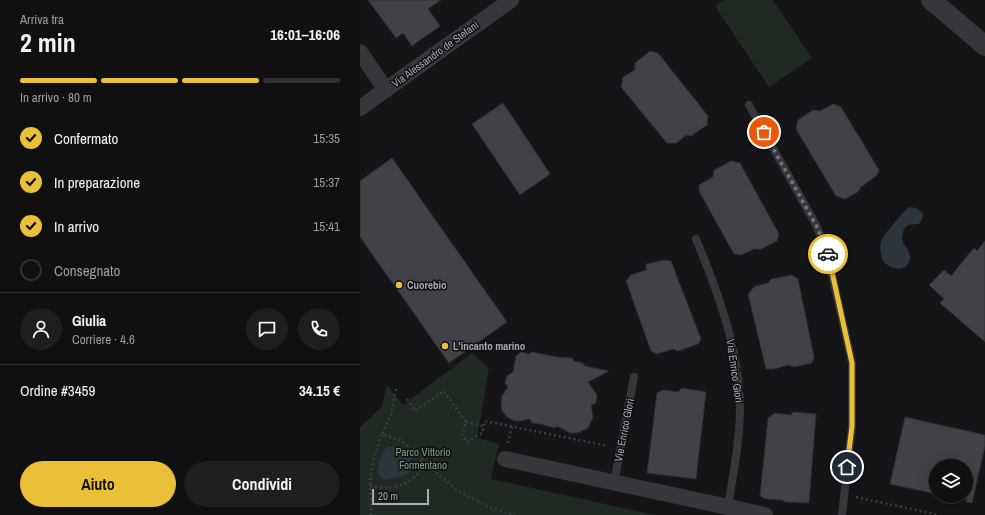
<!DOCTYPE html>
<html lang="it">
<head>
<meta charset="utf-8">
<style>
	body { margin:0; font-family:"Archivo Narrow",sans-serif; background:#1e1e1f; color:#f1f3f6; height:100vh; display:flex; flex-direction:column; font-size:15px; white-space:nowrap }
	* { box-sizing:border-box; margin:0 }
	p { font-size:13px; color:#9c9d9f }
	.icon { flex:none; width:22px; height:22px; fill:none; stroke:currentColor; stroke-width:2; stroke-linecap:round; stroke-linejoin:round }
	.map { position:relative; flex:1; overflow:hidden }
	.panel { display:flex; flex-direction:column; background:#101011; width:360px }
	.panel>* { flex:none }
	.buttons { position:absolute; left:569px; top:459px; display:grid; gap:8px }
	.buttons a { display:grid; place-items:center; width:44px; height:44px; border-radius:50%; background:#101011; box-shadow:0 4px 16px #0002,0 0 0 1px #303031; font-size:20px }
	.scale { position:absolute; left:12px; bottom:10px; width:57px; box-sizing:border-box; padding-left:4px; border:2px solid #a7aab6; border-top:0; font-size:11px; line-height:14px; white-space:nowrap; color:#a7aab6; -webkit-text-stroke:3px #101012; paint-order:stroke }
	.pin { position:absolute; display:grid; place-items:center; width:34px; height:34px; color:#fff; margin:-17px; border:2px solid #fff; border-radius:50%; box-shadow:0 1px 4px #0007 }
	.courier { position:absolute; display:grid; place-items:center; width:40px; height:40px; margin:-20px; border:3px solid #ebc039; border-radius:50%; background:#fff; color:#222; box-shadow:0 1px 5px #0007 }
	.headline em { font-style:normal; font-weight:700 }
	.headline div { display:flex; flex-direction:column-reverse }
	.headline { display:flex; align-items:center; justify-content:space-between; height:68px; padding:0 20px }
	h1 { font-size:26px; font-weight:700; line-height:30px }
	.bar { display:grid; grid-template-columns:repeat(4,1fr); gap:6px 4px; align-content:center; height:48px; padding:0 20px }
	.bar i { height:5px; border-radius:3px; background:#303031 }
	.bar .current { background:#ebc039 }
	.bar p { grid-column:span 4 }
	.line { display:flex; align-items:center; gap:10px; padding:0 20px; border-top:1px solid #303031 }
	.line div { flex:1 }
	.round { display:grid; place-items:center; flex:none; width:42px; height:42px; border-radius:21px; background:#1e1e1f }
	ol { padding:0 20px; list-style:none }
	li { display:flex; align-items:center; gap:12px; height:44px }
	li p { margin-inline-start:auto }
	li .icon { padding:4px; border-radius:50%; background:#ebc039; color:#111; stroke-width:4 }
	li:last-child { color:#9c9d9f }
	li i { width:22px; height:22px; border:2px solid #303031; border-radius:50% }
	.primary-button { display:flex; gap:8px; margin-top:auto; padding:8px 20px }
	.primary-button a { flex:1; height:46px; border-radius:24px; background:#ebc039; color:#111; font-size:16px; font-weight:700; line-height:46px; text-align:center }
	.primary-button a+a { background:#1e1e1f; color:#f1f3f6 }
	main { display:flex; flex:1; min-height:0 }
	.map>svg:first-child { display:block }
	.green { fill:#212923 }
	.water { fill:#2e343c }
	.building { fill:#414247; stroke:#2f2f33 }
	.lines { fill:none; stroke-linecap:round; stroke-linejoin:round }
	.path { stroke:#3c3d42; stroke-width:2.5; stroke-dasharray:2 3; stroke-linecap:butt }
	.service { stroke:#36363b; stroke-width:8 }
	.minor { stroke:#36363b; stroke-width:16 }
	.tertiary { stroke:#36363b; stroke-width:20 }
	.done { stroke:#74767e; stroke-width:4; stroke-dasharray:0 7.2 }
	.route { stroke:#ebc039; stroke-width:5 }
	.poi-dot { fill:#ebc039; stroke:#101012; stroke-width:1.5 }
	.labels { text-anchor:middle; stroke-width:3; stroke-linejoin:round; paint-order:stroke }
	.street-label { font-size:11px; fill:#a7aab6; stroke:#101012 }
	.poi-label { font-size:11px; font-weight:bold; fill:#a7aab6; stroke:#101012; text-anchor:start }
	.park-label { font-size:11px; fill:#7fa184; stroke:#101012 }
</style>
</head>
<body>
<main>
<section class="panel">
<div class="headline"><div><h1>2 min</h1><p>Arriva tra</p></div><em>16:01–16:06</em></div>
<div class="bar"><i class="current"></i><i class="current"></i><i class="current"></i><i></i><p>In arrivo · 80 m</p></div>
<ol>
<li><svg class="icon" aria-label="check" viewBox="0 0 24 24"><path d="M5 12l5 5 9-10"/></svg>Confermato<p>15:35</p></li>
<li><svg class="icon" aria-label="check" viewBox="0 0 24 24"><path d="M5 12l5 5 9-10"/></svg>In preparazione<p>15:37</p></li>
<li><svg class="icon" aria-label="check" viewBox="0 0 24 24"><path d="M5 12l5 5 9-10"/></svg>In arrivo<p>15:41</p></li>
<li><i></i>Consegnato</li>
</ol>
<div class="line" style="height:72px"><a class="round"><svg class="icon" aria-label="person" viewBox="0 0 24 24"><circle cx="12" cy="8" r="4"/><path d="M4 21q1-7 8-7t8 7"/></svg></a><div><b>Giulia</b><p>Corriere · 4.6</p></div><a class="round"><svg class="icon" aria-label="chat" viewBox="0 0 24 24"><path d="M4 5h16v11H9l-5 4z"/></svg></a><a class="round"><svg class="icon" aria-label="phone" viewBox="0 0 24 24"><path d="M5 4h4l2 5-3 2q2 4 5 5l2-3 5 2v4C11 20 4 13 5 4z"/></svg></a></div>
<div class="line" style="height:52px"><div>Ordine #3459</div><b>34.15 €</b></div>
<div class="primary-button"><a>Aiuto</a><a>Condividi</a></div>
</section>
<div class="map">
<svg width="625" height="515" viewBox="0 0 625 515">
	<rect width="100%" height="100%" fill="#151517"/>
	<g class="green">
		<polygon points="365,0 413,0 452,58 409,87 355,6"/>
		<polygon points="112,353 129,368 117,438 139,444 131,479 295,515 0,515 0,427 22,407 27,385 43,405"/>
	</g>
	<g class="water">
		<path d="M551 207C562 209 567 215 559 224 556 224 552 224 549 225 543 227 540 237 544 244 546 248 550 251 550 258 549 271 534 271 526 264 523 261 521 258 521 253 520 250 520 245 521 241 524 234 541 216 546 209Z"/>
		<path d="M27 447C31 447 38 447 42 449 49 453 57 466 48 473 42 477 32 479 24 480 22 478 18 475 18 472 16 468 23 454 25 449Z"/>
	</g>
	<g class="building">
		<polygon points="8,0 81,0 68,9 80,26 52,46 43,33 36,38"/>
		<polygon points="290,51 298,53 348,116 347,125 331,136 326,135 317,143 307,143 261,87 263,77 275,70 275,63"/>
		<polygon points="143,103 190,174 160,195 112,124"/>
		<polygon points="473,104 481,107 519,170 517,175 501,187 498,192 485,199 476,196 436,129 438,120 453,110 460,111"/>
		<polygon points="32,158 147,322 89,363 0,237 0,181"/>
		<polygon points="371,161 380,163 419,234 417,241 401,249 394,249 381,255 374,254 339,191 339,185 353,177 354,170"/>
		<polygon points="625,241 625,342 580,303 584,299 569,285 584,270 591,276 614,248 617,251"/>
		<polygon points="305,260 311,261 341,339 338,344 318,351 313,349 297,354 291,351 266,281 271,275 286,270 286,264"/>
		<polygon points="432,275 438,279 454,357 452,363 434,367 429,365 414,369 406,369 388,294 395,286 408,283 411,279"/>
		<polygon points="161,352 169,354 172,352 202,358 204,357 212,358 214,361 223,363 225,366 249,371 228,382 237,395 236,403 231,405 233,417 228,428 220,432 216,433 210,433 197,426 195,428 180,424 179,424 172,423 170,419 160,421 154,421 147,417 142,411 141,404 142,396 148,387 145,383 147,376 153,372 156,356"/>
		<polygon points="322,388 346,392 336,479 287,473 297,393 303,390 318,392"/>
		<polygon points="433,412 456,414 449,503 426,502 422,500 406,499 400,496 408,418 415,413 431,415"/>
		<polygon points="545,417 625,435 625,446 612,503 606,502 606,466 576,466 576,494 530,484"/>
	</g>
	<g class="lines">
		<g class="path">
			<polyline points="36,389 31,415 22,434 42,441 61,458 80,476 95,489 128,507 155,515"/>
			<polyline points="47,399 55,411 84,391 106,422 102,435 107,442 122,433 125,421 248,446"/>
			<polyline points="106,422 123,426"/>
			<polyline points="148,443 152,426"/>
			<path d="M10 486C15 487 20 488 25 488 38 487 57 481 61 467 62 464 61 460 61 458"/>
			<polyline points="496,497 579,515"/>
			<path d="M11 515C11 506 10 496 10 486 10 469 16 451 22 434"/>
		</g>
		<g class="service">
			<polyline points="389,105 456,225 466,248 492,363 492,426 482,515"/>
			<path d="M336 239C358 292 379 349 380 407 380 440 373 475 368 507"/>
			<polyline points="254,482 274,377"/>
		</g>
		<g class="minor">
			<polyline points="0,52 26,90"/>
			<polyline points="0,108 151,0"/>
			<polyline points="145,459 405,515"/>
		</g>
		<polyline class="tertiary" points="571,0 625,46"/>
	</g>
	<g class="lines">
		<polyline class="done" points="404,132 456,225 466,248 468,254"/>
		<polyline class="route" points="468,254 492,363 492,426 487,467"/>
	</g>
	<g class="poi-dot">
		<circle cx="39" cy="285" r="4"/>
		<circle cx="85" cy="346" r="4"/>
	</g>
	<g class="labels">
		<g class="street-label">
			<text transform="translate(75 54) rotate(-36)" y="4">Via Alessandro de Stefani</text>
			<text transform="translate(375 371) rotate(82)" y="4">Via Enrico Glori</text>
			<text transform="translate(264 430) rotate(-79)" y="4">Vie Enrico Glori</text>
		</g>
		<g class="poi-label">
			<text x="47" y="289">Cuorebio</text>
			<text x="93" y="350">L'incanto marino</text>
		</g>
		<g class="park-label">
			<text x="63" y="456">Parco Vittorio<tspan x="63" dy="13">Formentano</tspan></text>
		</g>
	</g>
</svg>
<div class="buttons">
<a><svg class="icon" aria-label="layers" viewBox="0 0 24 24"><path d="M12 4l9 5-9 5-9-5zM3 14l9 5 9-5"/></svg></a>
</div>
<div class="scale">20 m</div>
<div class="pin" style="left:404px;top:132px;background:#ea580c"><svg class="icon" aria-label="bag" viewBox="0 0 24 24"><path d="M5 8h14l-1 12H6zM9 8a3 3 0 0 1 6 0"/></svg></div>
<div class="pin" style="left:487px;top:467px;background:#1f2937"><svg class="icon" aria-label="home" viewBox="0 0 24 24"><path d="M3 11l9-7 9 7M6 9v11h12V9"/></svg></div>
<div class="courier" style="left:468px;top:254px"><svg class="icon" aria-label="car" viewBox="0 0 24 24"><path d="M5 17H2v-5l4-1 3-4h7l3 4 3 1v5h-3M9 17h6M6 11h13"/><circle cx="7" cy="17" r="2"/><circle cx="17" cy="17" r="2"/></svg></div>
</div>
</main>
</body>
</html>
